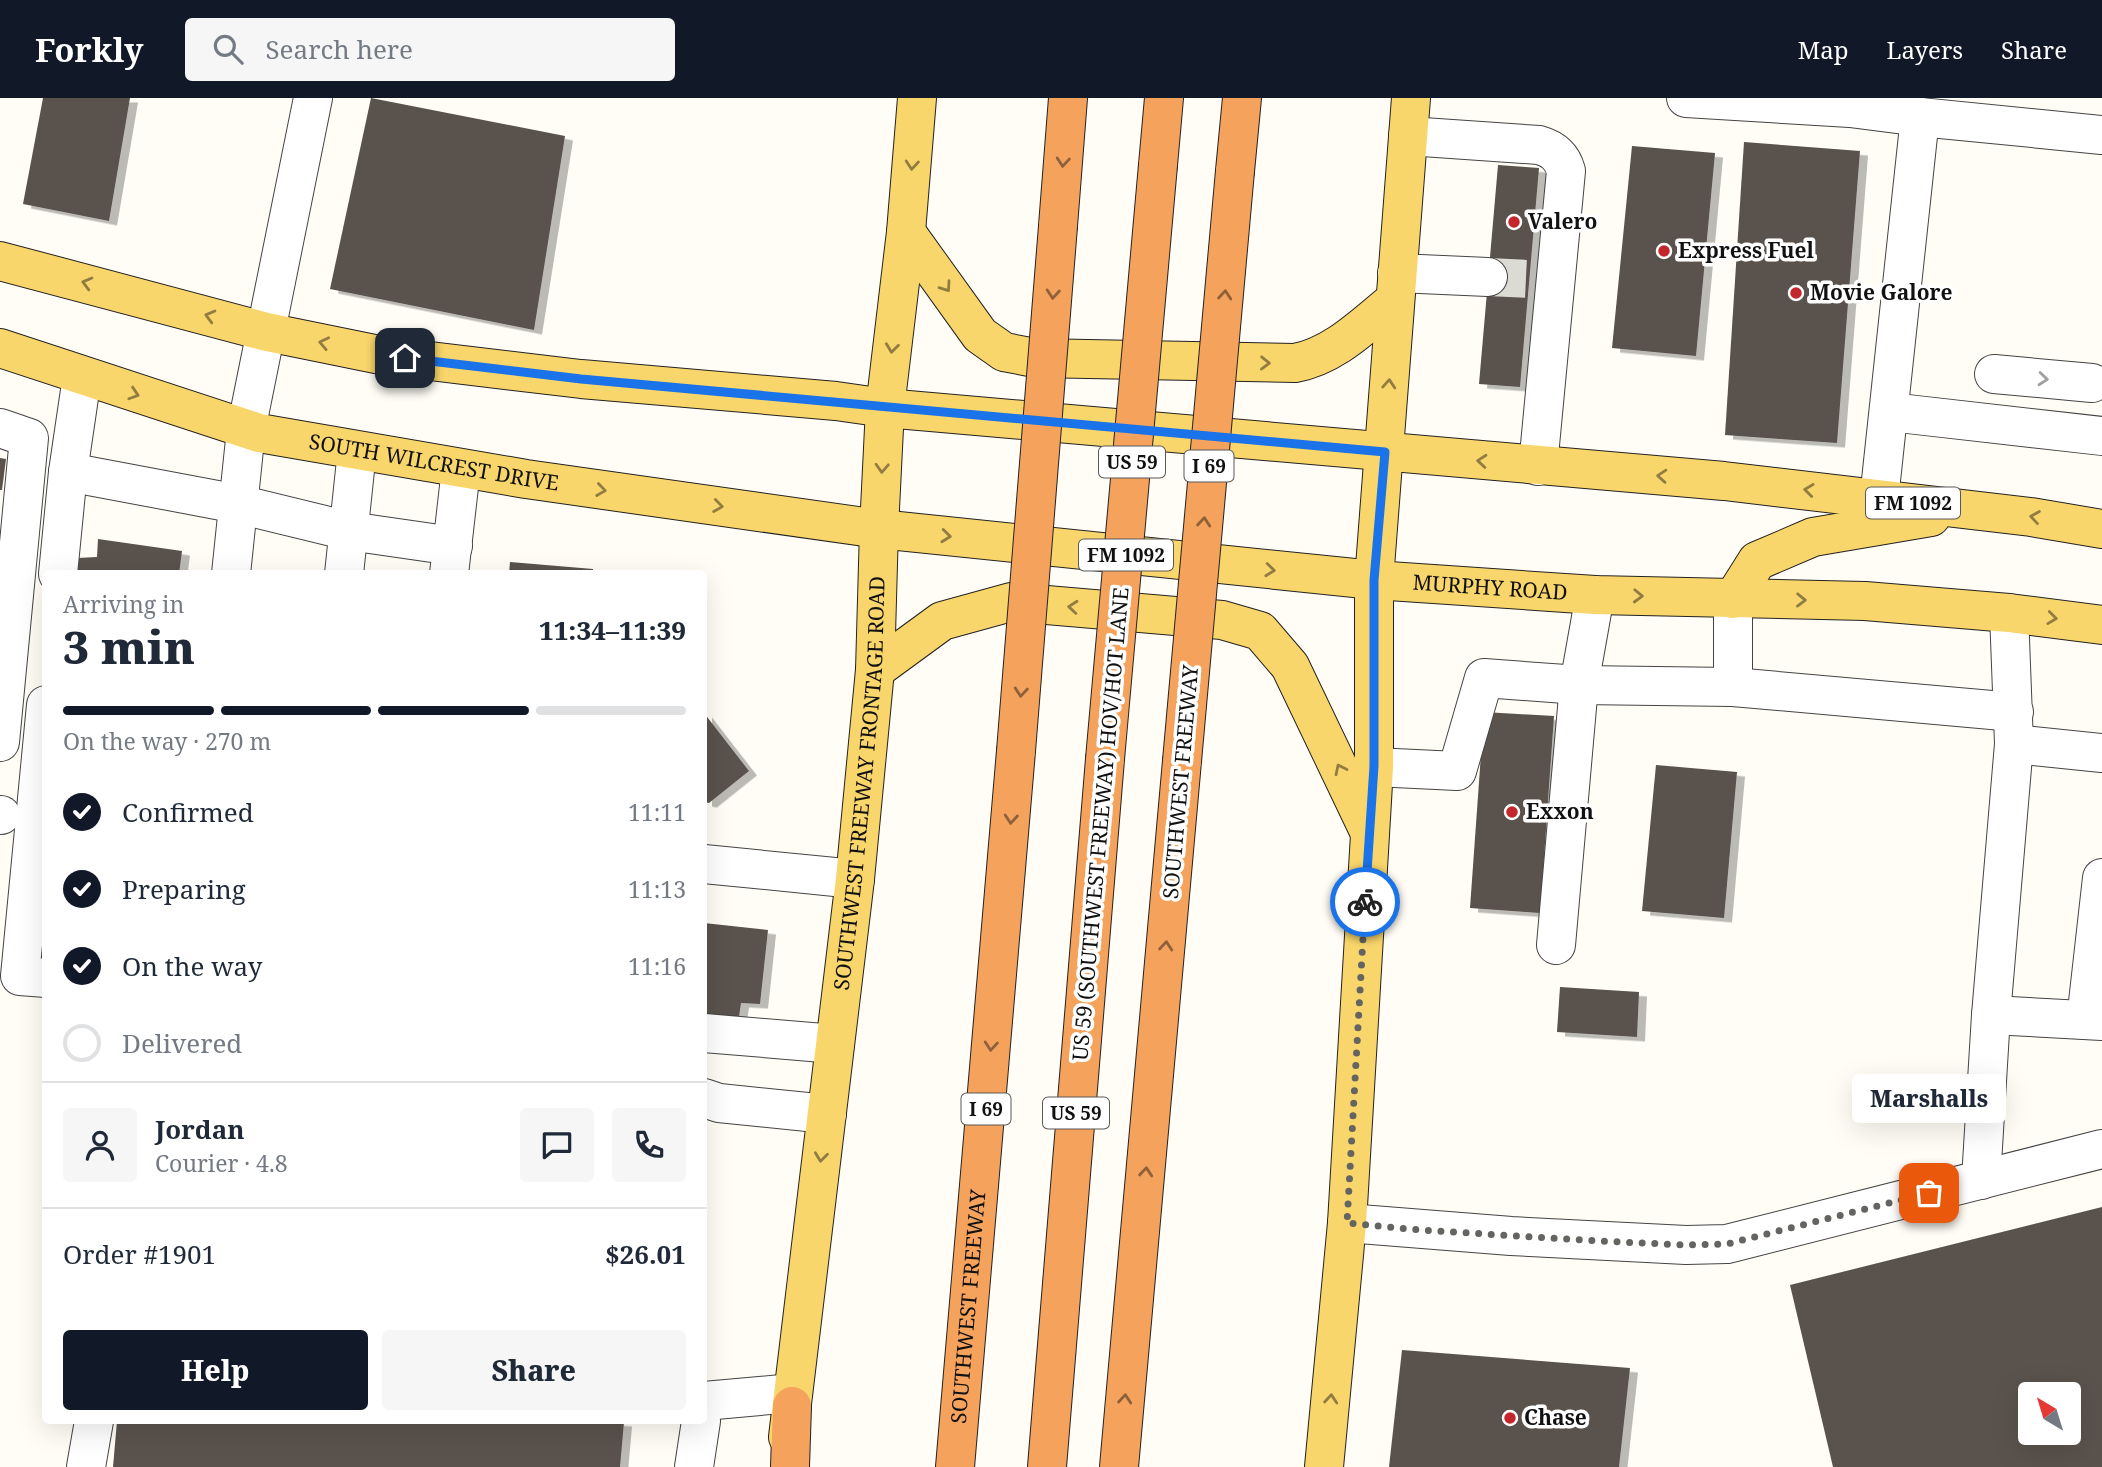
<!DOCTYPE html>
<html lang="en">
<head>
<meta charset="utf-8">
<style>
	body { margin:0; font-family:"Noto Serif",serif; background:#f6f6f7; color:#1f2937; height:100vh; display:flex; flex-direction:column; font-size:26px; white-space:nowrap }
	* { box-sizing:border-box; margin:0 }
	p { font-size:23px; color:#747a83 }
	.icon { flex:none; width:38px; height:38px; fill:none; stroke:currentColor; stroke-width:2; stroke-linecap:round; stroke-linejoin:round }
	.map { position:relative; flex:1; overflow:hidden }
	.sheet { position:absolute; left:42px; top:472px; width:665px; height:854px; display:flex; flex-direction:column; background:#fff; border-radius:7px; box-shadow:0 7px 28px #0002 }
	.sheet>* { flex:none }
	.needle { width:46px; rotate:322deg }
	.fabs { position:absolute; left:2018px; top:1284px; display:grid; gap:14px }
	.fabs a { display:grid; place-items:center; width:63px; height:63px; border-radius:7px; background:#fff; box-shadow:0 7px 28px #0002; font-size:35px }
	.pin { position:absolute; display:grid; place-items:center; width:60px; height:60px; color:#fff; margin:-30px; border-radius:14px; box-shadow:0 4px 10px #0006 }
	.courier { position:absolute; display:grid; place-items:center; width:70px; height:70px; margin:-35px; border:5px solid #1a73e8; border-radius:50%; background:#fff; color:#222; box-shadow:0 2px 9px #0007 }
	.bubble { position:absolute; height:49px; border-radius:7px; background:#fff; box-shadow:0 7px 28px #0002; font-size:23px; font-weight:800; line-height:49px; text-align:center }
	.overview em { font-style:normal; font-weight:800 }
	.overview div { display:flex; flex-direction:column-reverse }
	.overview { display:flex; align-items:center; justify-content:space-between; height:119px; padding:0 21px }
	h1 { font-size:46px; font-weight:800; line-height:52px }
	.bar { display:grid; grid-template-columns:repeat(4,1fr); gap:10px 7px; align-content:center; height:84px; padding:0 21px }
	.bar i { height:9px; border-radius:5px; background:#e0e1e3 }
	.bar .current { background:#111827 }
	.bar p { grid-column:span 4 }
	.line { display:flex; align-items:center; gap:18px; padding:0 21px; border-top:2px solid #e0e1e3 }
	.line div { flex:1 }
	.round { display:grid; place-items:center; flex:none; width:74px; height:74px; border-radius:7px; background:#f6f6f7 }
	ol { padding:0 21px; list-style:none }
	li { display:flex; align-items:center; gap:21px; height:77px }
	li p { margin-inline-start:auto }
	li .icon { padding:7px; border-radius:50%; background:#111827; color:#fff; stroke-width:4 }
	li:last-child { color:#747a83 }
	li i { width:38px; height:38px; border:4px solid #e0e1e3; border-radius:50% }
	.cta { display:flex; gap:14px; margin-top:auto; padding:14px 21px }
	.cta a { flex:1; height:80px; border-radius:7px; background:#111827; color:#fff; font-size:28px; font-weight:800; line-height:80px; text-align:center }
	.cta a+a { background:#f6f6f7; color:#1f2937 }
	header { display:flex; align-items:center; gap:42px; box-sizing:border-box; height:98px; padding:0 35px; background:#111827; color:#fff }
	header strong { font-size:33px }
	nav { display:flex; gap:38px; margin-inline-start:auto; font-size:24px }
	.search { width:490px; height:63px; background:#f6f6f7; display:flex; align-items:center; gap:18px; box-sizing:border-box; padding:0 24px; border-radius:7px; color:#747a83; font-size:26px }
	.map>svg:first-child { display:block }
	.building { fill:#5a524d; fill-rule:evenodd; filter:url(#shadow) }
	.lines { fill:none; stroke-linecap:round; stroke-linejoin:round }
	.minor-tunnel { stroke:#dbdad3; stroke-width:38; stroke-dasharray:38 19; stroke-linecap:butt }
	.minor-casing { stroke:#444; stroke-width:40 }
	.major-casing { stroke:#222; stroke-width:40 }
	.highway-casing { stroke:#222; stroke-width:40 }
	.minor { stroke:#fff; stroke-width:38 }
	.major { stroke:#f9d66b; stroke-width:38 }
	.highway { stroke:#f5a25d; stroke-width:38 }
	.highway-bridge-casing { stroke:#222; stroke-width:40; stroke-linecap:butt }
	.highway-bridge { stroke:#f5a25d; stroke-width:38 }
	.oneway { stroke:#8e613b }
	.oneway2 { stroke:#917d42 }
	.oneway3 { stroke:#a0a0a0 }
	.done { stroke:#646461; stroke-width:7; stroke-dasharray:0 12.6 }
	.route { stroke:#1a73e8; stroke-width:9 }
	.poi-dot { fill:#c4262e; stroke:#fff; stroke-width:2.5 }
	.labels { text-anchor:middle; stroke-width:7; stroke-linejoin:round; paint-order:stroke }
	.shield { fill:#fff; stroke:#585858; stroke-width:2 }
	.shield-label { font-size:19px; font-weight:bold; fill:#111 }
	.poi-label { font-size:21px; font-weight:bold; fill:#111; stroke:#fff; text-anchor:start }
	.street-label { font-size:21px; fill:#111; stroke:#fff }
</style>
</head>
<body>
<header>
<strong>Forkly</strong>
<div class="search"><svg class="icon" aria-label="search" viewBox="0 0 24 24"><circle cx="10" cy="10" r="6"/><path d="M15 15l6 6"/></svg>Search here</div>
<nav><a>Map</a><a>Layers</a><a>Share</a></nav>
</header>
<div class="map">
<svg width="2102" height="1369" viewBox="0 0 2102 1369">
	<defs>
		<filter id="shadow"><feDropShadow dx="8" dy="4.5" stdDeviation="0" flood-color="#0004"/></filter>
	</defs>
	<rect width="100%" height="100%" fill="#fffdf5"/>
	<g class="building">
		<polygon points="43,0 130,0 109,123 23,106"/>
		<polygon points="371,0 565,38 534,232 330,191"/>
		<polygon points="1744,44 1860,53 1837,345 1725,337"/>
		<polygon points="1632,48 1715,55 1696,258 1612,250"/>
		<polygon points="1498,67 1539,70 1520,289 1479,286"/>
		<polygon points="0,360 6,361 2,392 0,392"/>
		<polygon points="98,441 182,453 179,476 76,476 77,460 97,459"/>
		<polygon points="510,464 593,471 593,476 509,476"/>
		<polygon points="1484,614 1554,618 1540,815 1470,810"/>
		<polygon points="704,615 749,673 709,705 704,704"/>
		<polygon points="1656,667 1737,674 1724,820 1642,813"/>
		<polygon points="704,825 768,832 760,906 741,905 737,933 704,930"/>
		<polygon points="1560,889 1639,894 1637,939 1557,934"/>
		<path d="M2102 1109V1369H1833L1790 1187ZM2030 1297H2068V1335H2030Z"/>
		<polygon points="1402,1252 1630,1270 1619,1369 1389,1369"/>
		<polygon points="117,1323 611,1323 624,1324 620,1369 113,1369"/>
	</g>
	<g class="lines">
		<polyline class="minor-tunnel" points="1488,179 1530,181"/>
		<defs>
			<g id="minor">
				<polyline points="1686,0 1850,10 1920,19 2102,37"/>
				<path d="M1408 38 1539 47C1553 51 1562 58 1566 73L1538 368"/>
				<polyline points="1397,175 1488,179"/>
				<polyline points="1994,276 2092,285"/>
				<polyline points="1890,314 2102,338"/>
				<polyline points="0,330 29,340 0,644"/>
				<polyline points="68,374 238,406 349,433 453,448"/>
				<polyline points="1879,401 1920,19"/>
				<polyline points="58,476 68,374 82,279"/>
				<polyline points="231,476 246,332 313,0"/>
				<polyline points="344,476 357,353"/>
				<polyline points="449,476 461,371"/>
				<polyline points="1733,589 1733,501"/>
				<polyline points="46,607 20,878 46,880"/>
				<polyline points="2014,646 2102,655"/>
				<polyline points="1374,669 1457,673 1484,580 1579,587 1733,589 2014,614"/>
				<polyline points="0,717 1,717"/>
				<polyline points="704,766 855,781"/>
				<polyline points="1556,847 1579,587 1595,497"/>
				<polyline points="1991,917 2102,923"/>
				<polyline points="2086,922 2102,780"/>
				<polyline points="704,935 835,946"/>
				<polyline points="704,1000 719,1005 827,1016"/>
				<polyline points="1981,1082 1991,917 2014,646 2009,515"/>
				<polyline points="1347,1125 1511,1138 1686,1147 1727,1146 2102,1051"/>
				<polyline points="704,1303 793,1295"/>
				<polyline points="86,1369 94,1323"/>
				<polyline points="694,1369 701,1323"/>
			</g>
			<g id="major">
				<path d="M906 134 980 237 1004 254 1035 260 1295 265C1334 258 1364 227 1395 202"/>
				<polyline points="0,163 267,234 380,257 581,281 836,303 885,310 1724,383 2031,419 2102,431"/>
				<path id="s1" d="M0 250 259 335 526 381 879 431 1374 482 1595 497 1865 503 2009 515 2102 527"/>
				<polyline points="1733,501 1757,463 1813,439 1931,419"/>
				<polyline points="875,572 942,523 1011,504 1222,522 1260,533 1290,568 1368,731"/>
				<path id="s2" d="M788 1339 855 781 875 572 879 431 885 310 906 134 917 0"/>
				<polyline points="1324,1369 1347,1125 1374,669 1374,482 1411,0"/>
			</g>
			<g id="highway">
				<polyline points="1158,67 1164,0"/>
				<polyline points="1235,73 1242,0"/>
				<polyline points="1058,128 1068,0"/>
				<polyline points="790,1369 792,1308"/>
				<path id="s3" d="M955 1369 1016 653"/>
				<polyline points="1047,1369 1105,661"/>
				<polyline points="1119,1369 1182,663"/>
			</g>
		</defs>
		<use href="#minor" class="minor-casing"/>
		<use href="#major" class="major-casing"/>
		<use href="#highway" class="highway-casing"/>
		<use href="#minor" class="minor"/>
		<use href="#major" class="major"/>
		<use href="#highway" class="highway"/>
		<defs>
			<g id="highway-bridge">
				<polyline points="1016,653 1058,128"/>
				<polyline points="1105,661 1158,67"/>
				<polyline points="1182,663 1235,73"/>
			</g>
		</defs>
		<use href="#highway-bridge" class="highway-bridge-casing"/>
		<use href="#highway-bridge" class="highway-bridge"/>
	</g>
	<defs><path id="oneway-chevron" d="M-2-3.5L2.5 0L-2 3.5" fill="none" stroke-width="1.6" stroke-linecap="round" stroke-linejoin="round" transform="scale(1.75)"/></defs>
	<g class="oneway">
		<use href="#oneway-chevron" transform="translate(1063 64) rotate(95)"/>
		<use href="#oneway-chevron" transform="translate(1053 196) rotate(95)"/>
		<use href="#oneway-chevron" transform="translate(1225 197) rotate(-85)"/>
		<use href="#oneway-chevron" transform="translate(1204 424) rotate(-85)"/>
		<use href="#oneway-chevron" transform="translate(1021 594) rotate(95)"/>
		<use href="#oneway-chevron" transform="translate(1011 721) rotate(95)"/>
		<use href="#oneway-chevron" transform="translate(1166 848) rotate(-85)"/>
		<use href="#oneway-chevron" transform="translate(991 948) rotate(95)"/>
		<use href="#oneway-chevron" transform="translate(1146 1074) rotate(-85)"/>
		<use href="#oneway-chevron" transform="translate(1125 1301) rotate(-85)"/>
	</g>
	<g class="oneway2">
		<use href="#oneway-chevron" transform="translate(912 67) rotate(95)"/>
		<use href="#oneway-chevron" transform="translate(87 185) rotate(-165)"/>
		<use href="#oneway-chevron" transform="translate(946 189) rotate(55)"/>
		<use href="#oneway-chevron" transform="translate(210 218) rotate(-165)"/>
		<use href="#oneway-chevron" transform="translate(324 245) rotate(-168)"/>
		<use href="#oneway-chevron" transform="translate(892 250) rotate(97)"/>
		<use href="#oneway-chevron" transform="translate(1265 265) rotate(1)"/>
		<use href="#oneway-chevron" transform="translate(1389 286) rotate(-86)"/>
		<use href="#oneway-chevron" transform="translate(134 296) rotate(18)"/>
		<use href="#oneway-chevron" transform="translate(1482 363) rotate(-175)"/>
		<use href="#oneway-chevron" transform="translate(882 370) rotate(93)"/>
		<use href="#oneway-chevron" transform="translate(1662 378) rotate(-176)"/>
		<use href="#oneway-chevron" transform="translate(601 392) rotate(8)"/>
		<use href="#oneway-chevron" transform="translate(1809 392) rotate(-173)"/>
		<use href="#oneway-chevron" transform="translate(718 408) rotate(8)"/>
		<use href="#oneway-chevron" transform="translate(2035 419) rotate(-171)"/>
		<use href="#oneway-chevron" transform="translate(946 438) rotate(6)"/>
		<use href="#oneway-chevron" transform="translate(1270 472) rotate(6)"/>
		<use href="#oneway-chevron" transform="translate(1638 498) rotate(2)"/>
		<use href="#oneway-chevron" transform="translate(1801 502) rotate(1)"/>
		<use href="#oneway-chevron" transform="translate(1073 509) rotate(-175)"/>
		<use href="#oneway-chevron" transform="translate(2052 520) rotate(7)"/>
		<use href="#oneway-chevron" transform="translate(1340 671) rotate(-116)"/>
		<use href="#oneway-chevron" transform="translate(821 1059) rotate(97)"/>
		<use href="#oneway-chevron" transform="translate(1331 1301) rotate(-85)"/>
	</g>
	<use class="oneway3" href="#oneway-chevron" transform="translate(2043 281) rotate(5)"/>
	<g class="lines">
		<polyline class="done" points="1365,804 1347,1125 1420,1132 1598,1143 1686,1147 1727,1146 1929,1095"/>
		<polyline class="route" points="405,260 581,281 1385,354 1374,482 1374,668 1365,804"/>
	</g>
	<g class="poi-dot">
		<circle cx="1514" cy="124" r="7"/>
		<circle cx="1664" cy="153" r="7"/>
		<circle cx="1796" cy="195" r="7"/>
		<circle cx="1512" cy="714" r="7"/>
		<circle cx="1510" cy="1320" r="7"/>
	</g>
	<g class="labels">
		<g class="shield">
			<rect x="1099" y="348.5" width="66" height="31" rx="5"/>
			<rect x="1184.5" y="352.5" width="49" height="31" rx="5"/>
			<rect x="1866" y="389.5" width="94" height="31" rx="5"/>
			<rect x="1079" y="441.5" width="94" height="31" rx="5"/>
			<rect x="961.5" y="995.5" width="49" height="31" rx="5"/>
			<rect x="1043" y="999.5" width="66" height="31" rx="5"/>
		</g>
		<g class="shield-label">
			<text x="1132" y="371">US 59</text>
			<text x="1209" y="375">I 69</text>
			<text x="1913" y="412">FM 1092</text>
			<text x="1126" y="464">FM 1092</text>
			<text x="986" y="1018">I 69</text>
			<text x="1076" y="1022">US 59</text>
		</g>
		<g class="poi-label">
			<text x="1528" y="131">Valero</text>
			<text x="1678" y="160">Express Fuel</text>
			<text x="1810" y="202">Movie Galore</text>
			<text x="1526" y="721">Exxon</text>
			<text x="1524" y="1327">Chase</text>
		</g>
		<g class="street-label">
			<text dy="7" stroke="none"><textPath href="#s1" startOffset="450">SOUTH WILCREST DRIVE</textPath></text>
			<text dy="7" stroke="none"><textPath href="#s1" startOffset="1514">MURPHY ROAD</textPath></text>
			<text transform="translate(1181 684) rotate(-85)" y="7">SOUTHWEST FREEWAY</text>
			<text dy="7" stroke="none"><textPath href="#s2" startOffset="658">SOUTHWEST FREEWAY FRONTAGE ROAD</textPath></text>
			<text transform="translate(1101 726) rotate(-85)" y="7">US 59 (SOUTHWEST FREEWAY) HOV/HOT LANE</text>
			<text dy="7" stroke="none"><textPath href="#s3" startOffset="161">SOUTHWEST FREEWAY</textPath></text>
		</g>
	</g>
</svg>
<div class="fabs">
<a><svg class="needle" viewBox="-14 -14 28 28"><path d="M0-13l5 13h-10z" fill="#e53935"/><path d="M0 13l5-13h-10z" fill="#747a83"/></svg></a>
</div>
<div class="pin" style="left:1929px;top:1095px;background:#ea580c"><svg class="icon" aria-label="bag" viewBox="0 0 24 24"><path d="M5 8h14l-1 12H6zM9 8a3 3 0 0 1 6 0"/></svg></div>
<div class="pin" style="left:405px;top:260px;background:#1f2937"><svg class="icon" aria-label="home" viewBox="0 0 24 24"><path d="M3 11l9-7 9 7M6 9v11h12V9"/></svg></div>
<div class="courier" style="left:1365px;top:804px"><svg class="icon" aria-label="bike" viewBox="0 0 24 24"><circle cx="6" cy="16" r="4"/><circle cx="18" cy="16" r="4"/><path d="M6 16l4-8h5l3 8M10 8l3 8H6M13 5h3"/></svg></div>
<div class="bubble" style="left:1852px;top:976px;width:154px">Marshalls</div>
<section class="sheet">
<div class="overview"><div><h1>3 min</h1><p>Arriving in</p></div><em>11:34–11:39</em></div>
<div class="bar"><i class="current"></i><i class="current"></i><i class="current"></i><i></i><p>On the way · 270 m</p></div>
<ol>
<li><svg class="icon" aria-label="check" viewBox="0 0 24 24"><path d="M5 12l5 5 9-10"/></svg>Confirmed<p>11:11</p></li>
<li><svg class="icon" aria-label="check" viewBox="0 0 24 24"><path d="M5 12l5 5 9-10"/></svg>Preparing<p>11:13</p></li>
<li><svg class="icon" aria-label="check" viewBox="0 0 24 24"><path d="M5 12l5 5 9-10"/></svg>On the way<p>11:16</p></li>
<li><i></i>Delivered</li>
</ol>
<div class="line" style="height:126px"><a class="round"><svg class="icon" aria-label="person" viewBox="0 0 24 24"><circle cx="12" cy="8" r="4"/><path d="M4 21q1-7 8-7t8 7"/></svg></a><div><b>Jordan</b><p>Courier · 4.8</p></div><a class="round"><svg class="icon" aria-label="chat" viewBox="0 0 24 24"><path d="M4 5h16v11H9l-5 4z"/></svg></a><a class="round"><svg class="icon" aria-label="phone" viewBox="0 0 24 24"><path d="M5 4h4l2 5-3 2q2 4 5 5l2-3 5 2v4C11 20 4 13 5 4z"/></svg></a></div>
<div class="line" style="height:91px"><div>Order #1901</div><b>$26.01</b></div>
<div class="cta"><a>Help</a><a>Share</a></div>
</section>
</div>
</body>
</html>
